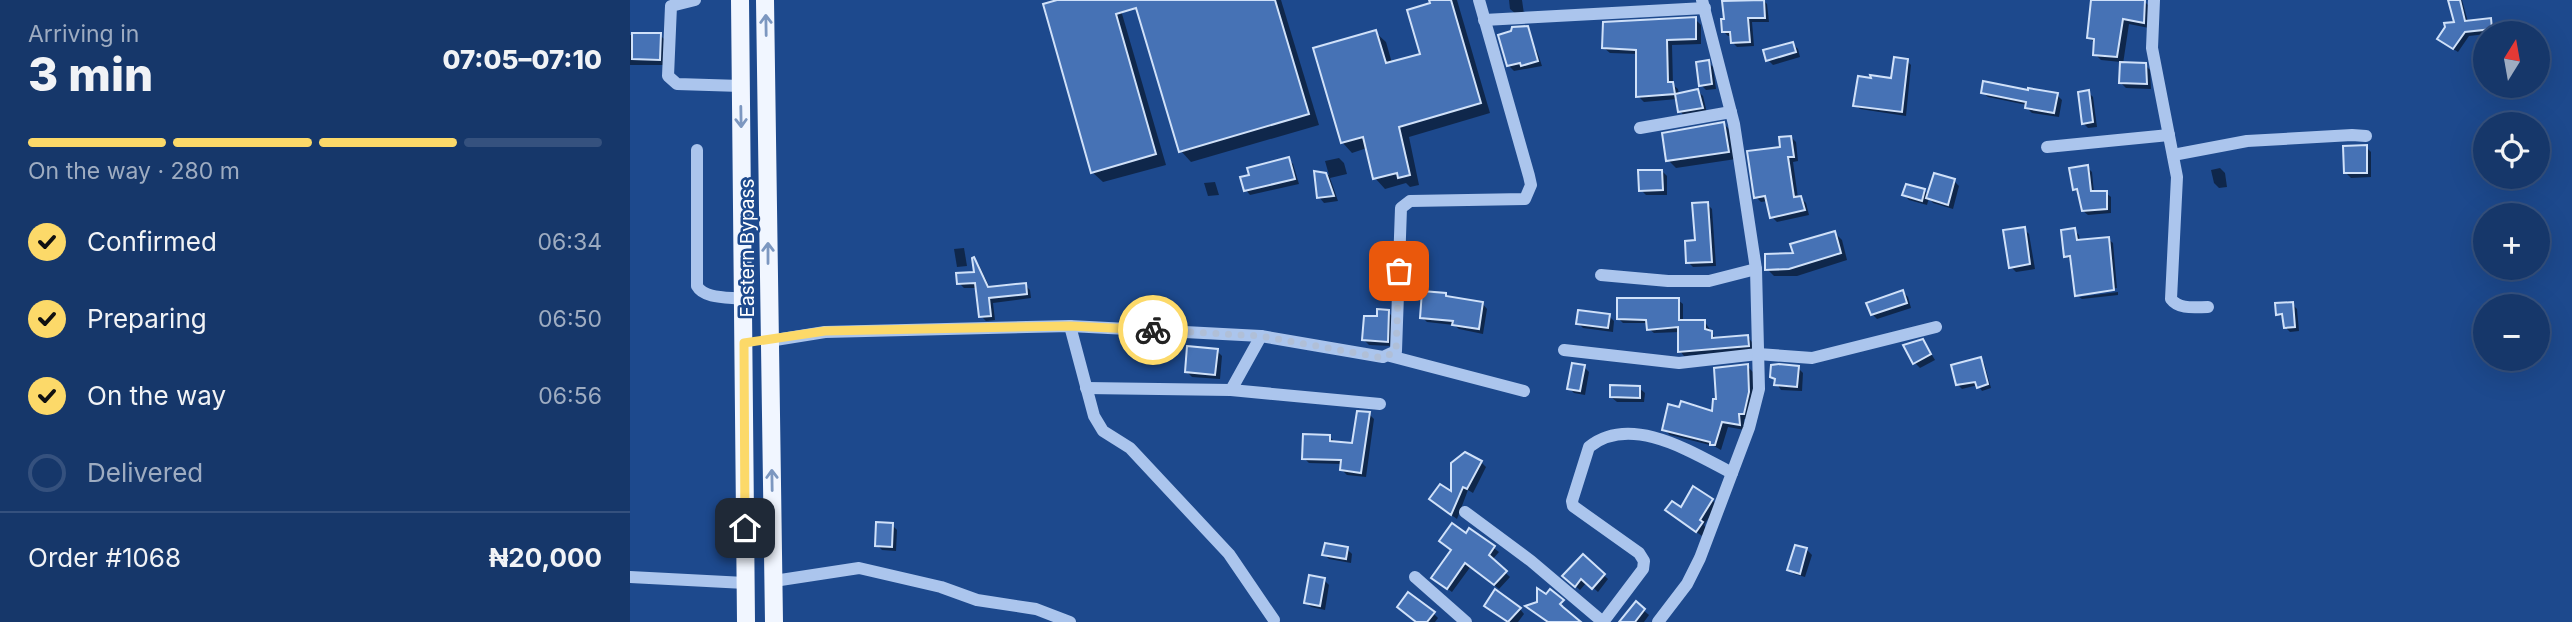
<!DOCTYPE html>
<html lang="en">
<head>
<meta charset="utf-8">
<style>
	body { margin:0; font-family:Inter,sans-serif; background:#234272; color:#f1f3f6; height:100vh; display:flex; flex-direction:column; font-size:26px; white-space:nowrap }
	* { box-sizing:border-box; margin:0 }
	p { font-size:23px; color:#9eacc1 }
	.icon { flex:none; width:38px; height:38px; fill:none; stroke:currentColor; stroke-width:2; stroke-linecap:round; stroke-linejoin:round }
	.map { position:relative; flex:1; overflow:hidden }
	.drawer { display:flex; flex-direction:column; background:#16376a; width:630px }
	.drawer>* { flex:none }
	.needle { width:46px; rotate:11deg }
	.fabs { position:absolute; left:1843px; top:21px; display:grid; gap:14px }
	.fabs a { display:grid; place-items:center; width:77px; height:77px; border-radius:50%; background:#16376a; box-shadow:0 7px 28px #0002,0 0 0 2px #35517e; font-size:35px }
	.pin { position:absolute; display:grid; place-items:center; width:60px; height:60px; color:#fff; margin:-30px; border-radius:14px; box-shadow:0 4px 10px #0006 }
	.courier { position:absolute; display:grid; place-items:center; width:70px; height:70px; margin:-35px; border:5px solid #fcd969; border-radius:50%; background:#fff; color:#222; box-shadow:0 2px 9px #0007 }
	.head em { font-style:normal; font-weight:800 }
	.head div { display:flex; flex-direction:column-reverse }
	.head { display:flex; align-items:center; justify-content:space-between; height:119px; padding:0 28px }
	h1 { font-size:46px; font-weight:800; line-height:52px }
	.bar { display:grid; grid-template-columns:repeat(4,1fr); gap:10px 7px; align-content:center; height:84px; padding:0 28px }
	.bar i { height:9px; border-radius:5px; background:#35517e }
	.bar .selected { background:#fcd969 }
	.bar p { grid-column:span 4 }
	.line { display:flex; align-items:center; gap:18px; padding:0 28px; border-top:2px solid #35517e }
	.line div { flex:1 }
	ol { padding:0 28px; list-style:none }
	li { display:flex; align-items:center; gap:21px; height:77px }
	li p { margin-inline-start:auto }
	li .icon { padding:7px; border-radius:50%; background:#fcd969; color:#111; stroke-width:4 }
	li:last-child { color:#9eacc1 }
	li i { width:38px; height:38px; border:4px solid #35517e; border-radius:50% }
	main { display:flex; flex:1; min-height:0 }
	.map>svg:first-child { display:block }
	.shadow { fill:#0007 }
	.building { fill:#4672b5; stroke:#d0e1f9; stroke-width:2 }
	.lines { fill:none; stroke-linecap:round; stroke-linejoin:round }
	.minor { stroke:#abc5ed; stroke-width:12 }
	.major { stroke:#f1f6ff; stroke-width:18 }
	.oneway { stroke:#7c97c0 }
	.done { stroke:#b0bfd7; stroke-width:7; stroke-dasharray:0 12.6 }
	.route { stroke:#fcd969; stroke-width:9 }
	.labels { text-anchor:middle; stroke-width:5; stroke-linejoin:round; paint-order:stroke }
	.street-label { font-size:19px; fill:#fff; stroke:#1d498d }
</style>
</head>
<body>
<main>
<section class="drawer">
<div class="head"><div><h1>3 min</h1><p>Arriving in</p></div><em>07:05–07:10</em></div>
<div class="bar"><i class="selected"></i><i class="selected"></i><i class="selected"></i><i></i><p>On the way · 280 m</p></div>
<ol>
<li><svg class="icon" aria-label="check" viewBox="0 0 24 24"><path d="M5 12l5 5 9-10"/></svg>Confirmed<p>06:34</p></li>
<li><svg class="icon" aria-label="check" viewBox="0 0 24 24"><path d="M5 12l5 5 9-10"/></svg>Preparing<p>06:50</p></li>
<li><svg class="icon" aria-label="check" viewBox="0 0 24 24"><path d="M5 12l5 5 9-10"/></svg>On the way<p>06:56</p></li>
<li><i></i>Delivered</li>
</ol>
<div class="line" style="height:91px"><div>Order #1068</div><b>₦20,000</b></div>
</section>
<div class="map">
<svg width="1942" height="622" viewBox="0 0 1942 622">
	<rect width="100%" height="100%" fill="#1d498d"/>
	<g class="shadow">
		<polygon points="433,0 488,0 536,165 473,182 462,172"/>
		<polygon points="505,0 651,0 689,125 561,162 551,151"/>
		<polygon points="801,0 827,0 860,113 779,137 789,185 780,187 776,183 755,189 745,178 737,148 722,153 712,142 745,32 756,42 762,63 792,55 802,4"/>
		<polygon points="879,0 892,0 894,14 886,14 880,9"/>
		<polygon points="1133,0 1137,4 1139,22 1122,22 1124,46 1107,47 1103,43 1102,36 1098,36 1094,32 1096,21 1094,2"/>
		<polygon points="1463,0 1505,0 1514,1 1521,8 1519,28 1499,24 1493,64 1515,65 1520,70 1521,89 1496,88 1491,83 1491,62 1471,60 1465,54 1465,44 1459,37"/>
		<polygon points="1820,0 1832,0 1838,22 1860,20 1864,25 1865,33 1839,36 1828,52 1814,43 1826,23"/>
		<polygon points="1065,19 1071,25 1071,44 1042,45 1043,85 1048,89 1049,95 1068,91 1073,96 1077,113 1055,117 1050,111 1047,99 1014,102 1008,96 1008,54 980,53 974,48"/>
		<polygon points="0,35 30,35 36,41 35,65 0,65"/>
		<polygon points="1163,44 1168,49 1170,57 1143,65 1138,60"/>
		<polygon points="902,46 907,51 912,66 884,71 879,66"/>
		<polygon points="1277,61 1281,65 1276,116 1230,109 1225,105 1262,80"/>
		<polygon points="1078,62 1083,67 1086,89 1076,90 1071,85"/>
		<polygon points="1352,92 1427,95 1432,100 1429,117 1402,113 1397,108 1397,105 1358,97"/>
		<polygon points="1458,92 1463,97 1467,127 1458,128 1453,123"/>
		<polygon points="1094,124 1102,132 1106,159 1046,168 1038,160"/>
		<polygon points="1161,137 1166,142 1168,161 1163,162 1168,198 1171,198 1176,203 1179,215 1147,222 1142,217 1138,201 1131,202 1126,197"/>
		<polygon points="1736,147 1741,152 1741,177 1721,178 1716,173"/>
		<polygon points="709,158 714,163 717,174 700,178 708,201 694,203 689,197 686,173 699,175 695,161"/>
		<polygon points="658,159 663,164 669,184 620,195 616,190"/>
		<polygon points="1457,167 1462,172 1464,193 1476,193 1481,197 1481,213 1458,215 1453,211 1450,194 1444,189"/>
		<polygon points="1590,168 1595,173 1597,187 1589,188 1584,183 1581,170"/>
		<polygon points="1032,171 1037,176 1037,195 1016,195 1011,190"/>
		<polygon points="1324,181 1329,186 1323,209 1303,203 1299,198 1297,205 1279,200 1274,195 1294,191 1299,195"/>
		<polygon points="585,182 589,195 578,196 574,183"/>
		<polygon points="1077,204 1082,209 1086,266 1063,267 1058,262"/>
		<polygon points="1394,229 1399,234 1405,269 1386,272 1381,267"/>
		<polygon points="1444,230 1449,235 1450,241 1478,239 1483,243 1487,288 1447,295 1442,261 1436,256"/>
		<polygon points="1205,233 1212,240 1217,260 1167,276 1144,276 1137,269"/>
		<polygon points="334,248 337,266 327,267 324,249"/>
		<polygon points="344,259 349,265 360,288 395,285 400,290 401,298 363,303 365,320 356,321 351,316 347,288 334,288 329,283 346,274"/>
		<polygon points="1273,292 1278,297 1281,308 1247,319 1242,314"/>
		<polygon points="1488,292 1488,295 1452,299 1449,297"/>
		<polygon points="815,295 819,298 852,303 857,309 853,334 829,329 824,325 797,322 792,317"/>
		<polygon points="1048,300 1053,304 1053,322 1075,322 1086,339 1118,337 1122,342 1123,350 1054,356 1050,351 1050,332 1024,333 1019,329 1019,323 993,323 988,318"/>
		<polygon points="1662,304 1667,309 1669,331 1660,332 1655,327 1655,319 1647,314"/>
		<polygon points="758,312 763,317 762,346 739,345 734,340 748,318"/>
		<polygon points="979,316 984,321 983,332 953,328 948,323"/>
		<polygon points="1293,341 1305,360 1290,368 1285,363"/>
		<polygon points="587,351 592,356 590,379 562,377 557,372"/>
		<polygon points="1350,359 1354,363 1361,388 1352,391 1348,385 1332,389 1328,385"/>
		<polygon points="1117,366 1123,372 1124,399 1119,419 1114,419 1115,430 1098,427 1091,450 1084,446 1040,435 1034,429 1084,414"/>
		<polygon points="954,367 959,372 955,395 944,393 939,388"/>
		<polygon points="1168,368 1173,373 1172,391 1151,390 1142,377"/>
		<polygon points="1009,388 1015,393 1014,402 987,402 981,397"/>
		<polygon points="739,414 744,419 736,477 717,475 712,470 712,464 679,463 674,458 700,437 705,442 723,445"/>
		<polygon points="851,462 856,467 843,493 838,490 827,519 806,504 823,495"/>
		<polygon points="1082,500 1087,505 1074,525 1077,529 1072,536 1043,515 1051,509"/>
		<polygon points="262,525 267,530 266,551 252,550 247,545"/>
		<polygon points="840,530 869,552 862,560 880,577 869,589 841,566 822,592 808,582 823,550"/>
		<polygon points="1166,547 1177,550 1182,555 1175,577 1164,574 1159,569"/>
		<polygon points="717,549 722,554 721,563 699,559 694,554"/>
		<polygon points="953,557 978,579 968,592 957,582 950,590 934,576"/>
		<polygon points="694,580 699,585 695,610 681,607 676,602"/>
		<polygon points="1006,604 1019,615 1014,622 992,622"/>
		<polygon points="890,609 894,614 888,622 878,622 861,610"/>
		<polygon points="803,613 808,618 805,622 787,622"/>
	</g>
	<g class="building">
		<polygon points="427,0 645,0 679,114 549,152 506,8 486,14 526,154 461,173 413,4"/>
		<polygon points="799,0 821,0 851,103 769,127 780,175 768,178 767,173 743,179 733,137 711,143 683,48 746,30 756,63 790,54 777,10 800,3"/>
		<polygon points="1134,0 1135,18 1118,18 1120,42 1101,43 1100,32 1092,32 1091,19 1094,19 1092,1"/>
		<polygon points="1461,0 1515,0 1514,23 1493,19 1487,57 1463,55 1464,39 1457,38"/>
		<polygon points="1818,0 1830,0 1835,21 1861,18 1862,29 1835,32 1823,49 1807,39 1815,27 1814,23 1824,22"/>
		<polygon points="1066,17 1066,39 1037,40 1038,82 1043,82 1045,94 1006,97 1006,50 972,48 973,22"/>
		<polygon points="898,26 908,61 891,66 890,63 877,66 868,35 881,31 882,27"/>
		<polygon points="2,33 31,33 30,60 2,59"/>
		<polygon points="1163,42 1166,52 1136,61 1133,50"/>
		<polygon points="1264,57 1278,59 1272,112 1223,106 1228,76 1241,78 1240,75 1261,78"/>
		<polygon points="1079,60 1082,84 1069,86 1066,62"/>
		<polygon points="1490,62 1516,63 1517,84 1489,83"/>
		<polygon points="1353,81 1398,90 1398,88 1428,93 1424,113 1395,108 1396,102 1351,93"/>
		<polygon points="1068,89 1073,108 1048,112 1045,94"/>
		<polygon points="1459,90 1463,122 1452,124 1448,92"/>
		<polygon points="1094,122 1099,152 1036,161 1032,133"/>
		<polygon points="1161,136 1164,157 1158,157 1164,197 1171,196 1175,210 1140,218 1135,196 1124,198 1117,151 1150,147 1149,137"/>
		<polygon points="1737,145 1737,173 1714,173 1713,146"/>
		<polygon points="659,157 665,179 614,191 610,177 619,175 617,168"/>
		<polygon points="1458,165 1461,191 1477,191 1477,209 1452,211 1447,189 1443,190 1439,168"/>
		<polygon points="1008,170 1032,170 1033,190 1009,191"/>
		<polygon points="684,171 696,173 704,196 687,198"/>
		<polygon points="1304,173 1325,179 1318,205 1296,198"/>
		<polygon points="1276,184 1295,189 1292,201 1272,195"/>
		<polygon points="1078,202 1082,262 1056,263 1055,241 1065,240 1062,203"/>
		<polygon points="1395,227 1400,264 1379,268 1373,230"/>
		<polygon points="1445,228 1447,240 1479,237 1484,290 1445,296 1440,256 1434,257 1431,230"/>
		<polygon points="1205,231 1211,253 1159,269 1135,270 1135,254 1163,253 1160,244"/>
		<polygon points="344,257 358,287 396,283 397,294 359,298 361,316 349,317 345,283 327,284 326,273 344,272 342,258"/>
		<polygon points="1273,290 1277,303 1241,315 1236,303"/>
		<polygon points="792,291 816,293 816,296 853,302 849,329 822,325 823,321 790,318"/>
		<polygon points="987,298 1049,298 1049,320 1075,320 1075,329 1082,331 1082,338 1118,335 1119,346 1048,352 1048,327 1017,330 1016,320 987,319"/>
		<polygon points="1663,302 1665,327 1654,328 1652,314 1646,315 1645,303"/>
		<polygon points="747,309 759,310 758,342 732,340 734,316 747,316"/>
		<polygon points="948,310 980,314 978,328 946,324"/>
		<polygon points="1293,339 1301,354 1283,364 1273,345"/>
		<polygon points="557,346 588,349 585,375 555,372"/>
		<polygon points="1351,357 1358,384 1347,388 1345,382 1326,385 1321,365"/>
		<polygon points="942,363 955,365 950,391 937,389"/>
		<polygon points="1118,364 1119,392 1114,414 1109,414 1110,425 1092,422 1085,445 1080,445 1080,442 1032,430 1038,404 1049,407 1051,401 1082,411 1083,399 1086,399 1084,368"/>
		<polygon points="1149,364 1169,366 1167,387 1144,385 1145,379 1140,377 1141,365"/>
		<polygon points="980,385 1010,386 1010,398 980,397"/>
		<polygon points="727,411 740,412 731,473 710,470 711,460 672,459 673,434 700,435 700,441 722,443"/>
		<polygon points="835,452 852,461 837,489 833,487 821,515 799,499 810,484 821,491 821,463"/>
		<polygon points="1063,486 1083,499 1070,520 1073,522 1066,532 1035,510 1042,501 1051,507"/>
		<polygon points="246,522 263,523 262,547 245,546"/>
		<polygon points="822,523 836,533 839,528 865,546 859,555 877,571 864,585 835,563 817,589 801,578 821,550 809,541"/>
		<polygon points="695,543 718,547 716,559 692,555"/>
		<polygon points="1165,545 1177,548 1170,574 1157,570"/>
		<polygon points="953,554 975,574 962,589 951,579 945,587 932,576"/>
		<polygon points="679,575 695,578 690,606 674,603"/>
		<polygon points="907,588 916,594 920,589 934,600 930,604 933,607 951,622 918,622 895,606 907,602"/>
		<polygon points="865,589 891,608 878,622 854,606"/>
		<polygon points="778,592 805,612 797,622 786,622 767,607"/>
		<polygon points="1006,601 1015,609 1005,622 989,622"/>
	</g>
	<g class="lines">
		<g class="minor">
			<polyline points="65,0 41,6 38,76 47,84 111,86"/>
			<path d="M1524 0 1522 48 1547 177 1541 299C1549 310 1566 307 1578 307"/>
			<polyline points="854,20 1075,8"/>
			<polyline points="1010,128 1101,112"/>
			<polyline points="1417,147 1539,135"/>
			<path d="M67 150V286C74 299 99 297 113 299"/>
			<polyline points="1543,155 1617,141 1722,135 1736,136"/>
			<polyline points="971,275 1038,281 1079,281 1126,269"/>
			<polyline points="440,326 464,416 473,431 500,448 599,554 644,620"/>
			<polyline points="139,341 195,332 440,326 631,336 753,357 766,351 771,208 780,201 895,199 901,185 899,176 849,0"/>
			<polyline points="934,350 1049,363 1128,354 1182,358 1306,327"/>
			<polyline points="760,356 894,391"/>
			<polyline points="456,388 601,390 750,404"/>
			<polyline points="601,390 631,336"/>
			<polyline points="835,512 901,561 973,622"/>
			<polyline points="0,577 115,583"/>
			<polyline points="785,577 836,622"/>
			<polyline points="144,581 229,568 311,587 347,600 406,609 440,622"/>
			<path d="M973 622 1013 569 1014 561 1009 553 943 506 942 501 959 447C1001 413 1063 453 1102 473"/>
			<polyline points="1028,622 1057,584 1070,558 1119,428 1129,389 1126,269 1104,124 1072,0"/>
		</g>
		<g class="major">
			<polyline points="110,0 116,622"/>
			<polyline points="135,0 144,622"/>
		</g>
	</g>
	<defs><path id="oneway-shaft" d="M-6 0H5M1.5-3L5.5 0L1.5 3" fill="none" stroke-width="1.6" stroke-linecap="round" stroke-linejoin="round" transform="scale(1.75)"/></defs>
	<g class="oneway">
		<use href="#oneway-shaft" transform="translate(136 25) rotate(-91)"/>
		<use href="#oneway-shaft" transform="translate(111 117) rotate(89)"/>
		<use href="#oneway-shaft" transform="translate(138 253) rotate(-90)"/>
		<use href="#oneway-shaft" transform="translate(142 480) rotate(-91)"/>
	</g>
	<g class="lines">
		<polyline class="done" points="523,330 631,336 753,358 766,351 769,271"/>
		<polyline class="route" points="115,528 114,343 195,331 440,326 523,330"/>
	</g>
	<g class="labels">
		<g class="street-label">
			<text transform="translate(117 248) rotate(-90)" y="7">Eastern Bypass</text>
		</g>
	</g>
</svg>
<div class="fabs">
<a><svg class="needle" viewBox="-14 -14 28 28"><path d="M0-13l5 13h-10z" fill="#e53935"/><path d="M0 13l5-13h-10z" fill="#9eacc1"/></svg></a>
<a><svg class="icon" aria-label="locate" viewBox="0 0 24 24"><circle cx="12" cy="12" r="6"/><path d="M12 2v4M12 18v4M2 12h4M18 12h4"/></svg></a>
<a>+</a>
<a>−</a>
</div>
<div class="pin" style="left:769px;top:271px;background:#ea580c"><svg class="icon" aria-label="bag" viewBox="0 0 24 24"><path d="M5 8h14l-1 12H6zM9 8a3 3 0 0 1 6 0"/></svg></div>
<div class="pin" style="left:115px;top:528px;background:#1f2937"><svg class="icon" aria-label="home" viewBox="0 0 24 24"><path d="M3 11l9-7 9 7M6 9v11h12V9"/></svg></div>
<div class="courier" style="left:523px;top:330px"><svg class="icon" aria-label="bike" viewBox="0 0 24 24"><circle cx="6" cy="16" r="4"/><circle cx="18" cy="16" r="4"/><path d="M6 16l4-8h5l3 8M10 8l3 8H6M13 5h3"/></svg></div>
</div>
</main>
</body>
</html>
